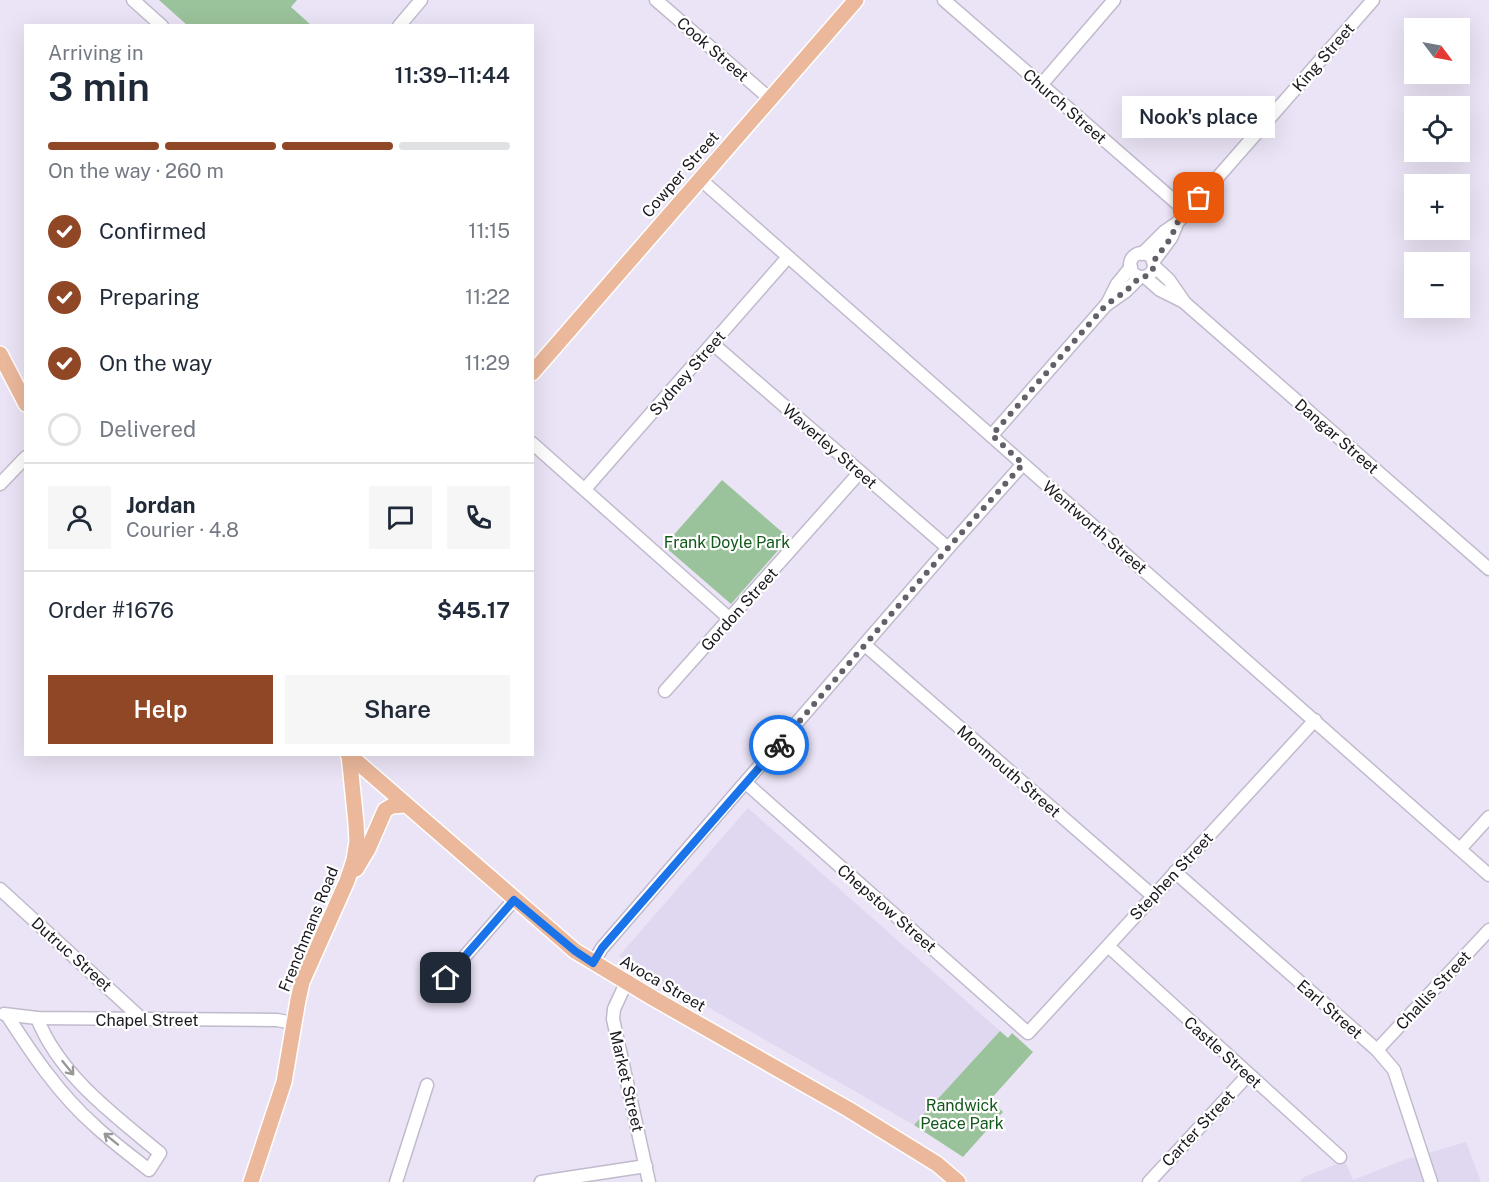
<!DOCTYPE html>
<html lang="en">
<head>
<meta charset="utf-8">
<style>
	body { margin:0; font-family:"Public Sans",sans-serif; background:#f6f6f7; color:#1f2937; height:100vh; display:flex; flex-direction:column; font-size:22px; white-space:nowrap }
	* { box-sizing:border-box; margin:0 }
	p { font-size:20px; color:#747a83 }
	.icon { flex:none; width:33px; height:33px; fill:none; stroke:currentColor; stroke-width:2; stroke-linecap:round; stroke-linejoin:round }
	.map { position:relative; flex:1; overflow:hidden }
	.drawer { position:absolute; left:24px; top:24px; width:510px; height:732px; display:flex; flex-direction:column; background:#fff; border-radius:0px; box-shadow:0 6px 24px #0002 }
	.drawer>* { flex:none }
	.needle { width:39px; rotate:122deg }
	.fabs { position:absolute; left:1404px; top:18px; display:grid; gap:12px }
	.fabs a { display:grid; place-items:center; width:66px; height:66px; border-radius:0px; background:#fff; box-shadow:0 6px 24px #0002; font-size:30px }
	.pin { position:absolute; display:grid; place-items:center; width:51px; height:51px; color:#fff; margin:-26px; border-radius:12px; box-shadow:0 3px 9px #0006 }
	.courier { position:absolute; display:grid; place-items:center; width:60px; height:60px; margin:-30px; border:4px solid #1a73e8; border-radius:50%; background:#fff; color:#222; box-shadow:0 2px 8px #0007 }
	.bubble { position:absolute; height:42px; border-radius:0px; background:#fff; box-shadow:0 6px 24px #0002; font-size:20px; font-weight:600; line-height:42px; text-align:center }
	.summary em { font-style:normal; font-weight:600 }
	.summary div { display:flex; flex-direction:column-reverse }
	.summary { display:flex; align-items:center; justify-content:space-between; height:102px; padding:0 24px }
	h1 { font-size:39px; font-weight:600; line-height:45px }
	.bar { display:grid; grid-template-columns:repeat(4,1fr); gap:9px 6px; align-content:center; height:72px; padding:0 24px }
	.bar i { height:8px; border-radius:4px; background:#e0e1e3 }
	.bar .current { background:#8f4726 }
	.bar p { grid-column:span 4 }
	.line { display:flex; align-items:center; gap:15px; padding:0 24px; border-top:2px solid #e0e1e3 }
	.line div { flex:1 }
	.round { display:grid; place-items:center; flex:none; width:63px; height:63px; border-radius:0px; background:#f6f6f7 }
	ol { padding:0 24px; list-style:none }
	li { display:flex; align-items:center; gap:18px; height:66px }
	li p { margin-inline-start:auto }
	li .icon { padding:6px; border-radius:50%; background:#8f4726; color:#fff; stroke-width:4 }
	li:last-child { color:#747a83 }
	li i { width:33px; height:33px; border:3px solid #e0e1e3; border-radius:50% }
	.cta { display:flex; gap:12px; margin-top:auto; padding:12px 24px }
	.cta a { flex:1; height:69px; border-radius:0px; background:#8f4726; color:#fff; font-size:24px; font-weight:600; line-height:69px; text-align:center }
	.cta a+a { background:#f6f6f7; color:#1f2937 }
	.map>svg:first-child { display:block }
	.built { fill:#e0d7f0 }
	.green { fill:#9bc39b }
	.lines { fill:none; stroke-linecap:round; stroke-linejoin:round }
	.minor-casing { stroke:#c1bacc; stroke-width:15 }
	.major-casing { stroke:#fff; stroke-width:18 }
	.minor { stroke:#fff; stroke-width:12 }
	.major { stroke:#ebb89b; stroke-width:15 }
	.oneway { stroke:#98989a }
	.done { stroke:#64606a; stroke-width:6; stroke-dasharray:0 10.8 }
	.route { stroke:#1a73e8; stroke-width:8 }
	.labels { text-anchor:middle; stroke-width:4.5; stroke-linejoin:round; paint-order:stroke }
	.street-label { font-size:16px; fill:#1b191f; stroke:#fff }
	.park-label { font-size:16px; fill:#12581b; stroke:#fff }
</style>
</head>
<body>
<div class="map">
<svg width="1489" height="1182" viewBox="0 0 1489 1182">
	<rect width="100%" height="100%" fill="#ebe4f6"/>
	<g class="built">
		<polygon points="748,808 1000,1031 914,1125 619,956"/>
		<polygon points="1466,1142 1481,1182 1300,1182 1304,1177 1345,1161 1353,1180 1404,1160"/>
	</g>
	<g class="green">
		<polygon points="159,0 297,0 291,7 311,25 187,25"/>
		<polygon points="722,480 789,538 731,604 664,546"/>
		<polygon points="1000,1031 1008,1038 1012,1033 1033,1052 990,1100 1003,1112 963,1157 914,1125"/>
	</g>
	<g class="lines">
		<defs>
			<g id="minor">
				<polyline points="133,0 162,26"/>
				<polyline points="656,0 769,98"/>
				<polyline points="944,0 1187,212"/>
				<polyline points="399,26 421,0"/>
				<polyline points="1041,85 1114,0"/>
				<polyline points="700,179 1489,875"/>
				<circle cx="1142" cy="265" r="12"/>
				<polyline points="1142,254 1164,232 1177,223 1211,185 1373,0"/>
				<polyline points="1153,262 1171,238 1177,224"/>
				<polyline points="1154,266 1169,280 1185,303 1489,569"/>
				<polyline points="1145,277 1160,290 1184,302"/>
				<polyline points="1108,302 1117,284 1131,267"/>
				<polyline points="713,344 948,548"/>
				<polyline points="992,435 1106,305 1126,291 1140,277"/>
				<polyline points="532,443 730,619"/>
				<polyline points="0,484 26,457"/>
				<polyline points="585,489 788,257"/>
				<polyline points="865,645 1153,896"/>
				<polyline points="665,691 860,472"/>
				<polyline points="746,783 1028,1033 1315,720"/>
				<polyline points="1460,849 1489,817"/>
				<polyline points="1175,872 1377,1050 1394,1070 1431,1182"/>
				<polyline points="0,889 143,1020"/>
				<polyline points="1108,946 1340,1157"/>
				<polyline points="593,963 602,948 948,548 1023,464"/>
				<polyline points="626,983 614,1009 613,1019 649,1182"/>
				<polyline points="432,994 514,900"/>
				<polyline points="4,1014 37,1018 277,1020 293,1023"/>
				<path d="M7 1015C32 1054 59 1094 94 1125 111 1141 130 1155 149 1170L160 1153C114 1115 60 1076 37 1018"/>
				<polyline points="1377,1050 1489,930"/>
				<polyline points="396,1182 427,1085"/>
				<polyline points="541,1182 646,1166"/>
				<polyline points="1149,1182 1248,1075"/>
			</g>
			<g id="major">
				<polyline points="0,354 26,404"/>
				<polyline points="532,373 856,0"/>
				<polyline points="348,754 575,951 653,998 848,1109 937,1164 958,1182"/>
				<polyline points="356,869 368,849 385,810 392,806 405,805"/>
				<polyline points="251,1182 284,1082 298,1000 302,982 347,881 354,860 357,841 356,823 349,754"/>
			</g>
		</defs>
		<use href="#minor" class="minor-casing"/>
		<use href="#major" class="major-casing"/>
		<use href="#minor" class="minor"/>
		<use href="#major" class="major"/>
	</g>
	<defs><path id="oneway-shaft" d="M-6 0H5M1.5-3L5.5 0L1.5 3" fill="none" stroke-width="1.6" stroke-linecap="round" stroke-linejoin="round" transform="scale(1.5)"/></defs>
	<g class="oneway">
		<use href="#oneway-shaft" transform="translate(68 1068) rotate(51)"/>
		<use href="#oneway-shaft" transform="translate(111 1139) rotate(-141)"/>
	</g>
	<g class="lines">
		<path class="done" d="M779 745 948 548 1023 464 992 435 1106 305 1126 291 1140 277C1149 277 1155 271 1153 262L1171 238 1177 223 1199 198"/>
		<polyline class="route" points="446,978 514,900 575,951 593,963 602,948 779,745"/>
	</g>
	<g class="labels">
		<g class="street-label">
			<text transform="translate(713 49) rotate(41)" y="6">Cook Street</text>
			<text transform="translate(1323 57) rotate(-49)" y="6">King Street</text>
			<text transform="translate(1065 106) rotate(41)" y="6">Church Street</text>
			<text transform="translate(680 174) rotate(-49)" y="6">Cowper Street</text>
			<text transform="translate(687 373) rotate(-49)" y="6">Sydney Street</text>
			<text transform="translate(1337 436) rotate(41)" y="6">Dangar Street</text>
			<text transform="translate(830 446) rotate(41)" y="6">Waverley Street</text>
			<text transform="translate(1095 527) rotate(41)" y="6">Wentworth Street</text>
			<text transform="translate(739 609) rotate(-48)" y="6">Gordon Street</text>
			<text transform="translate(1009 771) rotate(41)" y="6">Monmouth Street</text>
			<text transform="translate(1171 876) rotate(-47)" y="6">Stephen Street</text>
			<text transform="translate(887 908) rotate(41)" y="6">Chepstow Street</text>
			<text transform="translate(308 929) rotate(-68)" y="6">Frenchmans Road</text>
			<text transform="translate(72 954) rotate(42)" y="6">Dutruc Street</text>
			<text transform="translate(663 983) rotate(30)" y="6">Avoca Street</text>
			<text transform="translate(1433 990) rotate(-47)" y="6">Challis Street</text>
			<text transform="translate(1330 1009) rotate(41)" y="6">Earl Street</text>
			<text x="147" y="1026">Chapel Street</text>
			<text transform="translate(1223 1052) rotate(42)" y="6">Castle Street</text>
			<text transform="translate(627 1081) rotate(77)" y="6">Market Street</text>
			<text transform="translate(1198 1128) rotate(-47)" y="6">Carter Street</text>
		</g>
		<g class="park-label">
			<text x="727" y="548">Frank Doyle Park</text>
			<text x="962" y="1111">Randwick<tspan x="962" dy="18">Peace Park</tspan></text>
		</g>
	</g>
</svg>
<div class="fabs">
<a><svg class="needle" viewBox="-14 -14 28 28"><path d="M0-13l5 13h-10z" fill="#e53935"/><path d="M0 13l5-13h-10z" fill="#747a83"/></svg></a>
<a><svg class="icon" aria-label="locate" viewBox="0 0 24 24"><circle cx="12" cy="12" r="6"/><path d="M12 2v4M12 18v4M2 12h4M18 12h4"/></svg></a>
<a>+</a>
<a>−</a>
</div>
<div class="pin" style="left:1199px;top:198px;background:#ea580c"><svg class="icon" aria-label="bag" viewBox="0 0 24 24"><path d="M5 8h14l-1 12H6zM9 8a3 3 0 0 1 6 0"/></svg></div>
<div class="pin" style="left:446px;top:978px;background:#1f2937"><svg class="icon" aria-label="home" viewBox="0 0 24 24"><path d="M3 11l9-7 9 7M6 9v11h12V9"/></svg></div>
<div class="courier" style="left:779px;top:745px"><svg class="icon" aria-label="bike" viewBox="0 0 24 24"><circle cx="6" cy="16" r="4"/><circle cx="18" cy="16" r="4"/><path d="M6 16l4-8h5l3 8M10 8l3 8H6M13 5h3"/></svg></div>
<div class="bubble" style="left:1122px;top:96px;width:153px">Nook's place</div>
<section class="drawer">
<div class="summary"><div><h1>3 min</h1><p>Arriving in</p></div><em>11:39–11:44</em></div>
<div class="bar"><i class="current"></i><i class="current"></i><i class="current"></i><i></i><p>On the way · 260 m</p></div>
<ol>
<li><svg class="icon" aria-label="check" viewBox="0 0 24 24"><path d="M5 12l5 5 9-10"/></svg>Confirmed<p>11:15</p></li>
<li><svg class="icon" aria-label="check" viewBox="0 0 24 24"><path d="M5 12l5 5 9-10"/></svg>Preparing<p>11:22</p></li>
<li><svg class="icon" aria-label="check" viewBox="0 0 24 24"><path d="M5 12l5 5 9-10"/></svg>On the way<p>11:29</p></li>
<li><i></i>Delivered</li>
</ol>
<div class="line" style="height:108px"><a class="round"><svg class="icon" aria-label="person" viewBox="0 0 24 24"><circle cx="12" cy="8" r="4"/><path d="M4 21q1-7 8-7t8 7"/></svg></a><div><b>Jordan</b><p>Courier · 4.8</p></div><a class="round"><svg class="icon" aria-label="chat" viewBox="0 0 24 24"><path d="M4 5h16v11H9l-5 4z"/></svg></a><a class="round"><svg class="icon" aria-label="phone" viewBox="0 0 24 24"><path d="M5 4h4l2 5-3 2q2 4 5 5l2-3 5 2v4C11 20 4 13 5 4z"/></svg></a></div>
<div class="line" style="height:78px"><div>Order #1676</div><b>$45.17</b></div>
<div class="cta"><a>Help</a><a>Share</a></div>
</section>
</div>
</body>
</html>
